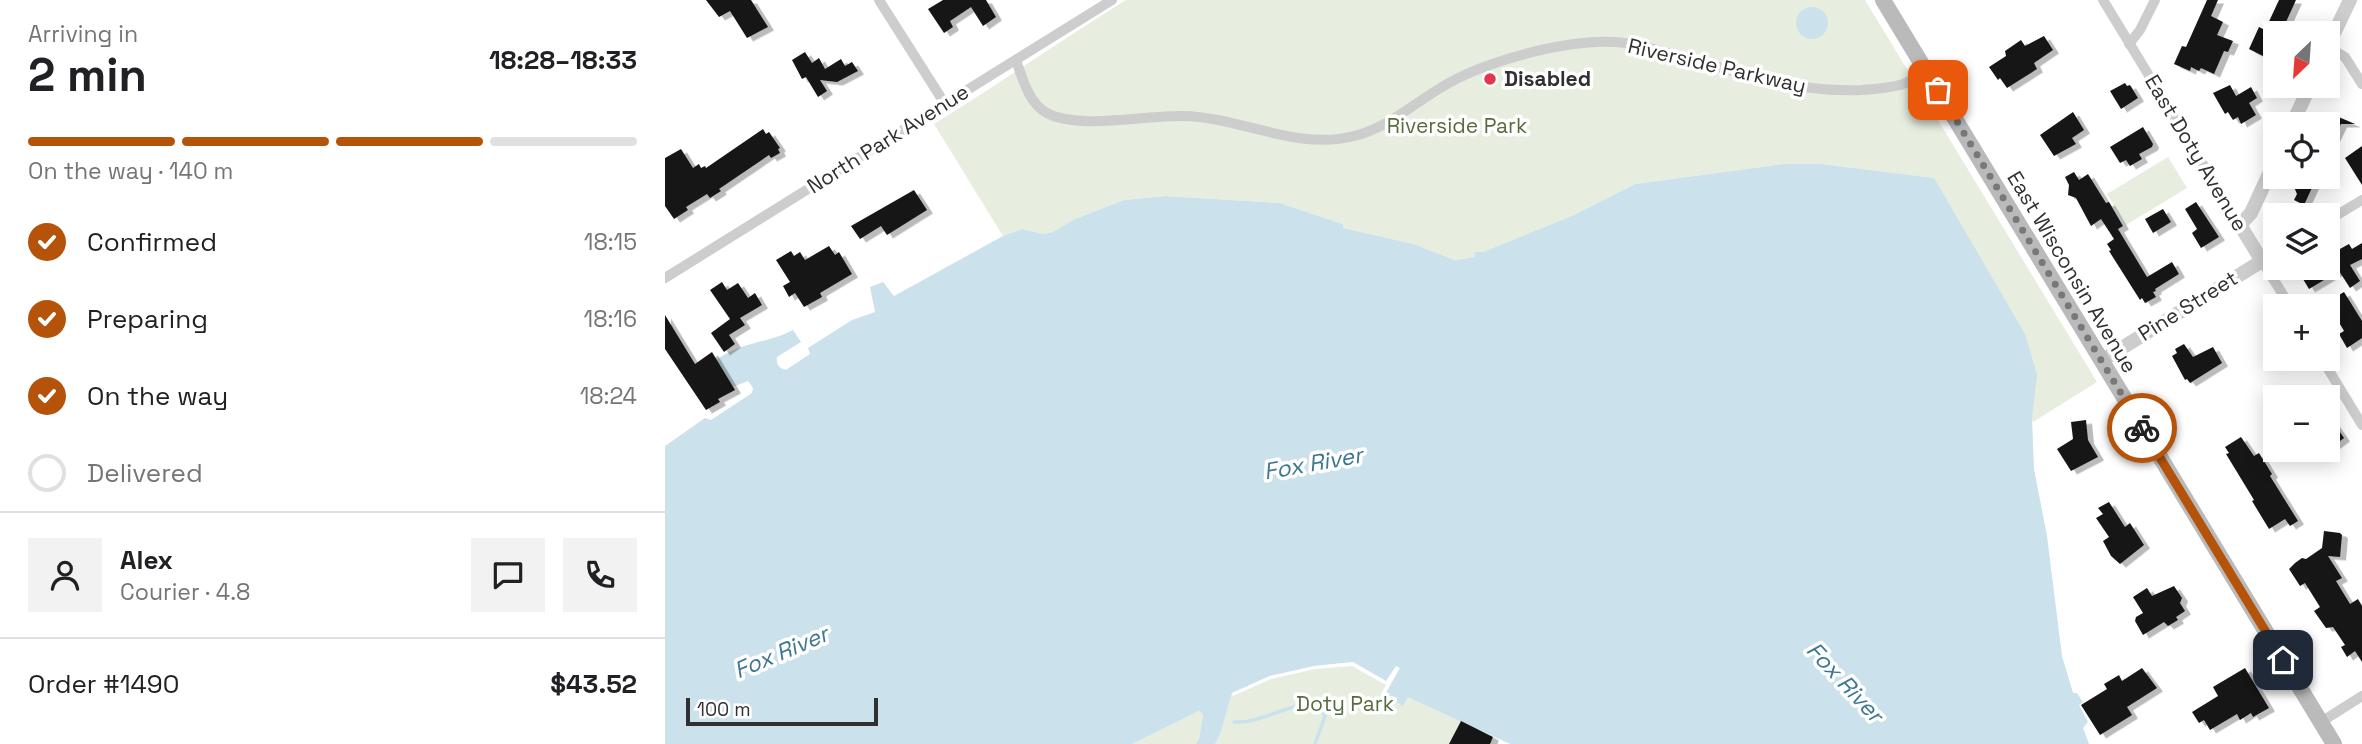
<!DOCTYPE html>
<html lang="en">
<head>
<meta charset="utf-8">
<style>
	body { margin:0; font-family:"Space Grotesk",sans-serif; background:#f2f2f2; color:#202124; height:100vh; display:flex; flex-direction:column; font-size:26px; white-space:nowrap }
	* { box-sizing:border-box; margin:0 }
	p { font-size:23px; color:#757577 }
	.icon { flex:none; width:38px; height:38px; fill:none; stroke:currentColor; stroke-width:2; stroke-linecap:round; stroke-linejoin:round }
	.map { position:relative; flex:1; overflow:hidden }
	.sheet { display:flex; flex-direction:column; background:#fff; width:665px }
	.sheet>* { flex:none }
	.needle { width:46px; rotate:205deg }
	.fabs { position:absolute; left:1598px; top:21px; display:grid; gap:14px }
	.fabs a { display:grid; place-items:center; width:77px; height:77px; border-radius:0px; background:#fff; box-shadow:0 4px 18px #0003; font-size:35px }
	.scale { position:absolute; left:21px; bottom:18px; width:192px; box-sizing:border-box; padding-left:7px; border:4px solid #303030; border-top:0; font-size:19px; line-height:24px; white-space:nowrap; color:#303030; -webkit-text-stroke:5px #fff; paint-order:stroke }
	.pin { position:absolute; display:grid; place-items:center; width:60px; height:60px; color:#fff; margin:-30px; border-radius:14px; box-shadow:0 4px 10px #0006 }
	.courier { position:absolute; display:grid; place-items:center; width:70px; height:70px; margin:-35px; border:5px solid #b45309; border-radius:50%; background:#fff; color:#222; box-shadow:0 2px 9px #0007 }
	.overview em { font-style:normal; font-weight:600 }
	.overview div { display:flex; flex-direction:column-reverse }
	.overview { display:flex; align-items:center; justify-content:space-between; height:119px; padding:0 28px }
	h1 { font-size:46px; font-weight:600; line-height:52px }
	.bar { display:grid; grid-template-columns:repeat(4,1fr); gap:10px 7px; align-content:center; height:84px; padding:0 28px }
	.bar i { height:9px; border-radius:5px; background:#e0e0e0 }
	.bar .on { background:#b45309 }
	.bar p { grid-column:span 4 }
	.line { display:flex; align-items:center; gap:18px; padding:0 28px; border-top:2px solid #e0e0e0 }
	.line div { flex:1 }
	.round { display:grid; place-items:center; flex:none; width:74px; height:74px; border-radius:0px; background:#f2f2f2 }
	ol { padding:0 28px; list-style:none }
	li { display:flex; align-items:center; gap:21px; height:77px }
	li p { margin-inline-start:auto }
	li .icon { padding:7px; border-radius:50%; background:#b45309; color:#fff; stroke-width:4 }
	li:last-child { color:#757577 }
	li i { width:38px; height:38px; border:4px solid #e0e0e0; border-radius:50% }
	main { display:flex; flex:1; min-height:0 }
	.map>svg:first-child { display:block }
	.green { fill:#e7eddf }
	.water { fill:#cbe1ec }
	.pier { fill:#fff }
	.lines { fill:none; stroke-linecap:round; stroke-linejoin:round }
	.stream { stroke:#cbe1ec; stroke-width:3.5 }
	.building { fill:#171717; filter:url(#shadow) }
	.minor { stroke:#cdcdcd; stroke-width:10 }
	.tertiary { stroke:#cdcdcd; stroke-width:14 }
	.secondary { stroke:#bababa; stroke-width:16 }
	.done { stroke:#787878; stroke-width:7; stroke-dasharray:0 12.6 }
	.route { stroke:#b45309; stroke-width:9 }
	.poi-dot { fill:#e4364d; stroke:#fff; stroke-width:2.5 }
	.labels { text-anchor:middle; stroke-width:7; stroke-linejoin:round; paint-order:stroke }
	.street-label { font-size:21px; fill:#303030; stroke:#fff }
	.poi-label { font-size:21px; font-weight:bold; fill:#303030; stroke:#fff; text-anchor:start }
	.park-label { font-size:21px; fill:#566c3e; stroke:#fff }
	.water-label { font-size:23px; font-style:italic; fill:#3e7792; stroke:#fff }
</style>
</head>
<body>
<main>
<section class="sheet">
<div class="overview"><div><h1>2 min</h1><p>Arriving in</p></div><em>18:28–18:33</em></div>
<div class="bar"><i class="on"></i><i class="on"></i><i class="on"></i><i></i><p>On the way · 140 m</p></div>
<ol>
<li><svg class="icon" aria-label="check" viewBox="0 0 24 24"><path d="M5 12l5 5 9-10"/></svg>Confirmed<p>18:15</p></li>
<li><svg class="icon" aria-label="check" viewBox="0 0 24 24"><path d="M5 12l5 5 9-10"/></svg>Preparing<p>18:16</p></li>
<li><svg class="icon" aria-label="check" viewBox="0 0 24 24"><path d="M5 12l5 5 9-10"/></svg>On the way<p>18:24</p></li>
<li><i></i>Delivered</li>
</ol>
<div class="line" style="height:126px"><a class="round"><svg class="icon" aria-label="person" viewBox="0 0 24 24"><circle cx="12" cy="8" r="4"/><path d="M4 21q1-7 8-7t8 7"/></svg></a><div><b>Alex</b><p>Courier · 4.8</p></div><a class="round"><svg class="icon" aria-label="chat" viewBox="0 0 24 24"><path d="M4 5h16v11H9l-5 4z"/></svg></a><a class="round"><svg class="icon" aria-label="phone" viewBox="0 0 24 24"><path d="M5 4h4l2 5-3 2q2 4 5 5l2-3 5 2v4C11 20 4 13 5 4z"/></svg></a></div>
<div class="line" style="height:91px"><div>Order #1490</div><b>$43.52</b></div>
</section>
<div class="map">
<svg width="1697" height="744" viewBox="0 0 1697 744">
	<defs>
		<filter id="shadow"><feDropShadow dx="6" dy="3.5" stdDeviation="0" flood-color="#0004"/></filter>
	</defs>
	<rect width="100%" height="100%" fill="#fff"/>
	<g class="green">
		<path d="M461 0H1200L1432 382 1368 422 1294 222 1268 178 1156 164H1118L970 184 909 215 818 252 809 253 810 257 788 260 749 244 678 228V224L615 203 500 196 459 200 410 219 388 232 378 234 357 229 338 236 269 124C334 84 396 40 461 0Z"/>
		<polygon points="1503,157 1522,188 1461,225 1442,194"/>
		<polygon points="688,662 726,684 720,695 738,705 743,696 817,731 811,744 550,744 555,735 567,693 605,676 650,666"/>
		<polygon points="534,711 538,715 534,739 531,744 467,744"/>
	</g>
	<g class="water">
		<circle cx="1147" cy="23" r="16"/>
		<path d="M1118 164H1156L1269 178 1360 334 1372 375 1367 418 1369 469 1382 536 1397 656 1408 693H1412L1418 702 1414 705 1423 722 1418 728 1424 744H845L743 697 738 706 719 695 725 684 688 662 649 666 605 676 567 693 555 735 550 744H531L534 739 538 715 534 711 467 744H0V446L40 418 46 420 87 393 88 388 83 381 68 387 51 360C78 341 101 344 128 330L136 342 112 357C111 365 114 368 121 370L145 354 143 348 187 320 210 312 205 287 218 282 229 296 338 236 357 229 378 234 388 232 410 219 459 200 500 196 615 203 678 224V228L749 244 789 260 810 257 809 252H818L909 215 970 184Z"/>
	</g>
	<polygon class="pier" points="688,662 721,681 731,666 735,668 718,698 716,694 721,685 687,666 650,669 606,679 568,696 567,693 605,676 650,666"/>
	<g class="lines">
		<path class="stream" d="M569 722C598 724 626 700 654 706L660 716 650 744"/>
	</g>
	<g class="building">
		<polygon points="41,0 86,0 103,27 82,38 65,11 54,17"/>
		<polygon points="278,0 321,0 331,17 318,26 306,7 285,21 288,27 279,33 263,9"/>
		<polygon points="1542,0 1553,0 1546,16 1558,22 1552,35 1568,41 1563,52 1559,51 1549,74 1536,68 1534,71 1526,67 1525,71 1509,64 1517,46 1521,47"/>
		<polygon points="1614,0 1631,0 1616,33 1610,33 1610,46 1604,59 1584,49 1594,27 1600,30"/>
		<polygon points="1379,36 1388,50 1369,63 1372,69 1342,88 1335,78 1333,80 1324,67 1341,56 1340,51 1356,40 1360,46"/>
		<polygon points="140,52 147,63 154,58 160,69 176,59 180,66 187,62 193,71 172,82 155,80 162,91 153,97 141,77 137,79 127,60"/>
		<polygon points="1460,83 1462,86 1465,85 1473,98 1456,109 1445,91"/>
		<polygon points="1565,85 1571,96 1586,87 1592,98 1584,103 1591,115 1576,124 1573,117 1568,120 1563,112 1560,114 1548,93"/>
		<polygon points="1408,112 1419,130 1407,138 1411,144 1389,156 1375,135"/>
		<polygon points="1662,112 1690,124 1676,124 1662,153 1662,124 1658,124"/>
		<polygon points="1478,127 1488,144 1487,147 1474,154 1477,159 1465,166 1461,160 1455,163 1445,147"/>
		<polygon points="98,129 101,134 104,132 115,148 113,149 115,153 106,158 104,155 54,189 56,191 45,198 42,194 21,207 23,210 9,219 0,206 0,158 16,149 28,168 34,164 36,168 40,166 41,168"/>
		<polygon points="1697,146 1697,185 1680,158"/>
		<polygon points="1409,172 1414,180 1423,174 1441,203 1444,202 1458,226 1453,229 1482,277 1507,262 1514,274 1490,289 1491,291 1488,292 1491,297 1480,303 1477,298 1475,300 1444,251 1446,250 1442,244 1449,239 1436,219 1426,226 1411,198 1403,195 1404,185 1400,177"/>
		<polygon points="1634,177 1652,177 1639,205 1629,200 1632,194 1629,187"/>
		<polygon points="249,190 262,210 222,235 216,226 195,239 186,226"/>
		<polygon points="1531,202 1554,237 1536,248 1527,233 1532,229 1520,209"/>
		<polygon points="1498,209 1506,222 1488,233 1480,219"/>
		<polygon points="1697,243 1697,259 1685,265 1695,281 1685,288 1674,271 1644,289 1635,274 1645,268 1662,268 1662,256 1684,244 1687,249"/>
		<polygon points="164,246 170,255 174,252 187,274 155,293 157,297 139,307 130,293 124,297 118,286 125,282 111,260 126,251 129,256 135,252 140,260"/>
		<polygon points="57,282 62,290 73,283 83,298 90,293 97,305 75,318 80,325 64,335 70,344 59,352 46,333 65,319 45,290"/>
		<polygon points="1679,292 1697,321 1697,338 1682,348 1674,334 1679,331 1662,302"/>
		<polygon points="0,315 30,364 47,352 70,390 53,399 55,402 41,410 0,349"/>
		<polygon points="1519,344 1528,357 1548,347 1557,363 1525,383 1522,379 1520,380 1507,356 1512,353 1510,349"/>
		<polygon points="1662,413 1679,438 1667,447 1662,441"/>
		<polygon points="1421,420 1423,440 1433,457 1406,471 1392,449 1408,439 1406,422"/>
		<polygon points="1576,437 1589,456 1594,453 1607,474 1605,476 1633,521 1625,526 1620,519 1604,529 1587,501 1589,500 1561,454 1564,453 1560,447"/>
		<polygon points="1444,502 1460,527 1465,523 1479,545 1455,564 1446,556 1438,541 1444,537 1431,518 1438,514 1433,508"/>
		<polygon points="1659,531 1675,533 1677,535 1675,557 1663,556 1677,578 1671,581 1685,604 1693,599 1697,606 1697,662 1690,651 1682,657 1676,647 1680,645 1668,627 1661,628 1649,611 1655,607 1640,583 1635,586 1624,569 1630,563 1637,558 1641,559 1657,548"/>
		<polygon points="1509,586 1517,598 1515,603 1520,611 1511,617 1513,620 1503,626 1499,622 1478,635 1470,621 1471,617 1478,613 1468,597 1482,588 1487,596"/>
		<polygon points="1477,668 1492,688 1462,707 1467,715 1435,735 1416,705 1442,689 1439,684 1454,675 1457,681"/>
		<polygon points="1580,668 1604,708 1588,717 1586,713 1575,720 1572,714 1545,730 1539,720 1534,723 1527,712 1553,696 1548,687"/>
		<polygon points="796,721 828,737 825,744 784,744"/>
	</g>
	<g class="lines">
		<g class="minor">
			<polyline points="214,0 280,104"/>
			<polyline points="1438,0 1575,225"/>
			<polyline points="1464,44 1475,30 1490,0"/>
			<polyline points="1663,47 1680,57 1697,84"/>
			<path d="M351 60C357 77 364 104 382 113 414 130 481 115 518 116 576 117 631 151 689 136 722 128 748 104 777 87 819 61 899 40 949 42 971 43 995 51 1016 57 1078 73 1131 93 1197 90 1210 89 1226 88 1238 84 1246 81 1254 76 1262 72"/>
			<polyline points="1662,221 1697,200"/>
			<polyline points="1610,252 1597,261 1625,306"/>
			<polyline points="0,278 447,0"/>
			<polyline points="1657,359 1697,425"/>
			<polyline points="1656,722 1697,696"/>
		</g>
		<g class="tertiary">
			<polyline points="1662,48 1685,0"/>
			<polyline points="1627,124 1645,86"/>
			<polyline points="1436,361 1597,261 1575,225 1586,213 1610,161"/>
		</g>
		<polyline class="secondary" points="1218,0 1669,744"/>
	</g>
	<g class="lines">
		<polyline class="done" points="1273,90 1477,428"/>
		<polyline class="route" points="1477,428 1618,660"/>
	</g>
	<circle class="poi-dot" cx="825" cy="79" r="7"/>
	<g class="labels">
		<g class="street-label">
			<text transform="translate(1052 66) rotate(13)" y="7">Riverside Parkway</text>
			<text transform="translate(223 139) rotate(-32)" y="7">North Park Avenue</text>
			<text transform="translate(1531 153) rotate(59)" y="7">East Doty Avenue</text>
			<text transform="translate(1407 272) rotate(59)" y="7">East Wisconsin Avenue</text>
			<text transform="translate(1523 306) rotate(-32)" y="7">Pine Street</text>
		</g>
		<g class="poi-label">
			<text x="839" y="86">Disabled</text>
		</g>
		<g class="park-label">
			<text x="792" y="133">Riverside Park</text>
			<text x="680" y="711">Doty Park</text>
		</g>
		<g class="water-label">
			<text transform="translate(648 463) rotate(-10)" y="8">Fox River</text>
			<text transform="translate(116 652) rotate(-23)" y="8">Fox River</text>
			<text transform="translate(1180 682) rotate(47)" y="8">Fox River</text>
		</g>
	</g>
</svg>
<div class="fabs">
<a><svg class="needle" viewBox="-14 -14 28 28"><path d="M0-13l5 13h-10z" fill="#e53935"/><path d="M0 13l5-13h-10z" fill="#757577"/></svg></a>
<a><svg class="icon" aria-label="locate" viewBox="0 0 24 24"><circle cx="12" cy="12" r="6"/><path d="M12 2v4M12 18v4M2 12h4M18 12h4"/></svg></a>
<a><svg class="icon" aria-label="layers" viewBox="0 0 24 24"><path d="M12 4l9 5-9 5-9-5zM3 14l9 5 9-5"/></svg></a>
<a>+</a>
<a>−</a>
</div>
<div class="scale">100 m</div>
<div class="pin" style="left:1273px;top:90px;background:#ea580c"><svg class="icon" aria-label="bag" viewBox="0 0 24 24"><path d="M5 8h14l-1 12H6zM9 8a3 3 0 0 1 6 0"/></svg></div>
<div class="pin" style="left:1618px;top:660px;background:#1f2937"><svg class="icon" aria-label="home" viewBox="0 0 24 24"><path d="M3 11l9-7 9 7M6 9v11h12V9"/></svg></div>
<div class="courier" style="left:1477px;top:428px"><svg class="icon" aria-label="bike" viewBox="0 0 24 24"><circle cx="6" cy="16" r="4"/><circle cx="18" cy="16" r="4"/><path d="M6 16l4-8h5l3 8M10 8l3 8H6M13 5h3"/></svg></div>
</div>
</main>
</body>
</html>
